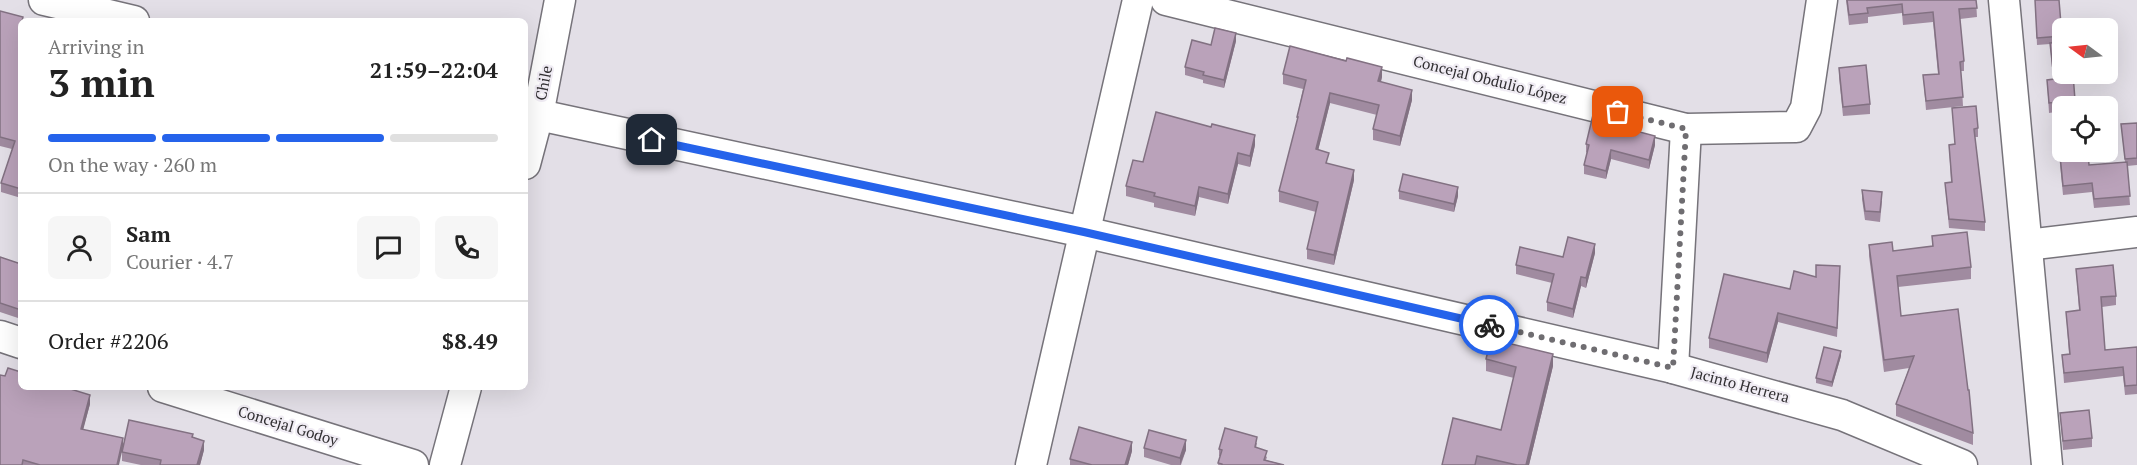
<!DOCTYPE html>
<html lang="en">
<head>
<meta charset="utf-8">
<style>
	body { margin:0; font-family:"PT Serif",serif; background:#f6f6f6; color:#222; height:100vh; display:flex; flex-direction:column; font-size:22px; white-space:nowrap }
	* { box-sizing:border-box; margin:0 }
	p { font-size:20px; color:#767676 }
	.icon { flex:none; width:33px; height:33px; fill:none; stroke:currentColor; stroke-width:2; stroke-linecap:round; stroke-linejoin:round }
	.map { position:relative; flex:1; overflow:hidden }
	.drawer { position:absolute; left:18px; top:18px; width:510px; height:372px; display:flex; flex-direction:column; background:#fff; border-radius:9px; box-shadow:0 6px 24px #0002 }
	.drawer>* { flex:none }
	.needle { width:39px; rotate:285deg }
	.tools { position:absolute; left:2052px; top:18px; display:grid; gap:12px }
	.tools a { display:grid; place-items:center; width:66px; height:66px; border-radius:9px; background:#fff; box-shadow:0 6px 24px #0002; font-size:30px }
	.pin { position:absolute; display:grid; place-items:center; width:51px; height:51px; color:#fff; margin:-26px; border-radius:12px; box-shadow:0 3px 9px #0006 }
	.courier { position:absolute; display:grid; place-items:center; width:60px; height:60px; margin:-30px; border:4px solid #2563eb; border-radius:50%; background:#fff; color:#222; box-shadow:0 2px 8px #0007 }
	.summary em { font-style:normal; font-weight:600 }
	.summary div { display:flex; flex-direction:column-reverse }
	.summary { display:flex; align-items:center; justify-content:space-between; height:102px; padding:0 30px }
	h1 { font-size:39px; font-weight:600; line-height:45px }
	.bar { display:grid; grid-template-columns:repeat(4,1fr); gap:9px 6px; align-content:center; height:72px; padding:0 30px }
	.bar i { height:8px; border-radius:4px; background:#e0e0e0 }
	.bar .selected { background:#2563eb }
	.bar p { grid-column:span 4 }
	.line { display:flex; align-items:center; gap:15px; padding:0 30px; border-top:2px solid #e0e0e0 }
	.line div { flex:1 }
	.round { display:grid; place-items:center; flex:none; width:63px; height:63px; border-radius:9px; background:#f6f6f6 }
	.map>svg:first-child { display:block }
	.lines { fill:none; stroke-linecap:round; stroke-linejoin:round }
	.minor-casing { stroke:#76737a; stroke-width:33 }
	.minor { stroke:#fff; stroke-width:30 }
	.wall { fill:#a08ba0 }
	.shaded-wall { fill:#827182 }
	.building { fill:#baa2ba; stroke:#827182; stroke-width:1.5 }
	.done { stroke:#6f6d71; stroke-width:6; stroke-dasharray:0 10.8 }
	.route { stroke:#2563eb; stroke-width:8 }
	.labels { text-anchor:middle; stroke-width:4.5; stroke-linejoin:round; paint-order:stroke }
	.street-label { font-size:15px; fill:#312f32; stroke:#f0ecf4 }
</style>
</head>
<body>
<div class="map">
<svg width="2137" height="465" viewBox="0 0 2137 465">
	<rect width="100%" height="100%" fill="#e3dfe7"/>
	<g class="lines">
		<defs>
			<g id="minor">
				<polyline points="44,0 134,21"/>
				<polyline points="1166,0 1686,129 1796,127 1806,108 1822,0"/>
				<polyline points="2004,0 2047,465"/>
				<polyline points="525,112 1084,232 1673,368 1842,415 1962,465"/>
				<polyline points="525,164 538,115 560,0"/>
				<polyline points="2027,245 2137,232"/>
				<polyline points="0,336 21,343"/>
				<polyline points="1673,368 1686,129"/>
				<polyline points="163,387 413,465"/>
				<polyline points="445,465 466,387"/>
				<polyline points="1031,465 1138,0"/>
			</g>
		</defs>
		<use href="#minor" class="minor-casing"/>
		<use href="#minor" class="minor"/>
	</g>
	<g class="wall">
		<polygon points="1846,0 1976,0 1977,17 1960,19 1964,61 1964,71 1961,71 1963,106 1926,110 1923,75 1938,74 1933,22 1903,25 1902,13 1868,17 1868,23 1849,25"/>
		<polygon points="2035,0 2062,36 2062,74 2076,74 2076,75 2073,76 2075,102 2062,106 2062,120 2062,111 2049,113 2047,80 2053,79 2050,44 2037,45"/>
		<polygon points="0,11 23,21 21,21 21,198 1,192 1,183 12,149 0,146"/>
		<polygon points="1236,41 1224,88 1203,83 1203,80 1185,75 1185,67 1211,45"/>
		<polygon points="1839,68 1870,104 1870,114 1843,116 1839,77"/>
		<polygon points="1283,74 1382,77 1381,82 1412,100 1400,146 1373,140 1373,129 1377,115 1330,103 1318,150 1328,164 1354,180 1334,265 1307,259 1307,249 1316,212 1279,202 1279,191 1297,124 1297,117 1303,89 1283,84"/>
		<polygon points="1952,108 1978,128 1978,137 1975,137 1985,222 1985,231 1949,228 1945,183 1951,182 1949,145 1955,144"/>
		<polygon points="2137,123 2137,165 2127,166 2130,205 2094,208 2092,192 2063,195 2059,154 2059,145 2089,165 2125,162 2121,124"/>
		<polygon points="1618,126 1655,145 1649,169 1611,159 1606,179 1584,174 1584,165 1587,153 1586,152 1586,144"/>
		<polygon points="1255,145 1250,167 1238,164 1228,204 1199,197 1195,216 1154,207 1154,203 1126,196 1126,186 1143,162"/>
		<polygon points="1862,190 1882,201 1880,222 1865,220 1862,199"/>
		<polygon points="1399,191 1458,196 1454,212 1399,199"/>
		<polygon points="1932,236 1971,267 1971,279 1898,287 1901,316 1973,433 1973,445 1896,416 1896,404 1909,368 1884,372 1869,256 1869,245 1893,251 1932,246"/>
		<polygon points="1595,253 1586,288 1581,286 1573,318 1547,311 1547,302 1552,283 1516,274 1516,265"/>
		<polygon points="0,257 21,264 21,319 0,312"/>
		<polygon points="2076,269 2116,296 2116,305 2102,307 2105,350 2137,347 2137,394 2125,395 2123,376 2064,383 2062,355 2069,354 2066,312 2079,310"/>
		<polygon points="1840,275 1837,337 1778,322 1767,363 1709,348 1709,338 1790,289 1816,277"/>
		<polygon points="1841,356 1832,387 1816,383 1816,378"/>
		<polygon points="1486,359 1553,366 1529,465 1442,465 1501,430 1514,378 1486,371"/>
		<polygon points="68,387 68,389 90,404 83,429 119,465 0,465"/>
		<polygon points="2060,413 2092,438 2092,447 2063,450"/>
		<polygon points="193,437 204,450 200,465 141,465 122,461 122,452"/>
		<polygon points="1257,443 1256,448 1267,457 1266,460 1284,465 1218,465 1220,456 1219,456 1219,449"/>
		<polygon points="1144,448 1186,450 1181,465 1171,465 1144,457"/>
		<polygon points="1132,451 1128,465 1070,465 1070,459"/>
	</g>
	<g class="shaded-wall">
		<polygon points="1236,33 1236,41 1224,88 1224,80"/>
		<polygon points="1382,67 1382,77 1378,91 1378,81"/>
		<polygon points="1412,90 1412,100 1400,146 1400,136"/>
		<polygon points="1330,93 1330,103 1316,159 1316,149"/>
		<polygon points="1255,135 1255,145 1250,167 1250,156"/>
		<polygon points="1655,136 1655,145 1649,169 1649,160"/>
		<polygon points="1611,150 1611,159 1606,179 1606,171"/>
		<polygon points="1238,153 1238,164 1228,204 1228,194"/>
		<polygon points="1354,170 1354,180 1334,265 1334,255"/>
		<polygon points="1199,187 1199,197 1195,216 1195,206"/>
		<polygon points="1458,187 1458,196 1454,212 1454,204"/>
		<polygon points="1595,244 1595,253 1586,288 1586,278"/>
		<polygon points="1581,277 1581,286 1573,318 1573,309"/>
		<polygon points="1778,313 1778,322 1767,363 1767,353"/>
		<polygon points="1841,351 1841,356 1832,387 1832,382"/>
		<polygon points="1553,354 1553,366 1529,465 1526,465"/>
		<polygon points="90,395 90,404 81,438 81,429"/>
		<polygon points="123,438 123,447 119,465 117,465"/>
		<polygon points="1186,440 1186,450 1180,465 1180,458"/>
		<polygon points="204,441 204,450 200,465 197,465"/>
		<polygon points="1132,442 1132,451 1128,465 1125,465"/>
	</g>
	<g class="building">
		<polygon points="1847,0 1976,0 1977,8 1959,9 1964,61 1960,62 1963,97 1926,101 1923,75 1939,74 1933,12 1903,15 1902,4 1867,8 1868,13 1849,15"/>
		<polygon points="2035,0 2059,0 2062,36 2037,38"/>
		<polygon points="0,11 23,17 22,21 21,21 21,189 1,183 15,141 0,137"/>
		<polygon points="1215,28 1236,33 1224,80 1203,75 1204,72 1185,67 1192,40 1211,45"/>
		<polygon points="2062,42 2062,74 2073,74 2075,100 2049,103 2047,80 2054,79 2050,43"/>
		<polygon points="1290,46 1346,61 1347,58 1382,67 1378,81 1412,90 1400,136 1373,129 1379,105 1330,93 1316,149 1329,153 1326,163 1354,170 1334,255 1307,249 1318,202 1279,191 1298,117 1297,117 1306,80 1283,74"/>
		<polygon points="1866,65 1870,104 1843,107 1839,68"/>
		<polygon points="2082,101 2083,106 2062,106 2062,111 2062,103"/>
		<polygon points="1976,106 1978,128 1974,129 1985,222 1949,219 1945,183 1952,182 1949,145 1955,144 1952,108"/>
		<polygon points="1156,112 1211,127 1212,124 1255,135 1250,156 1238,153 1228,194 1199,187 1195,206 1154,196 1155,193 1126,186 1133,160 1143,162"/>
		<polygon points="1593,115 1618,121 1617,126 1655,136 1649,160 1611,150 1606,171 1584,165 1589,145 1586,144"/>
		<polygon points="2137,123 2137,158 2125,159 2121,124"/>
		<polygon points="2062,144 2062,152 2088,152 2089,165 2127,162 2130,196 2094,199 2092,183 2063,186 2059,145"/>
		<polygon points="1403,174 1458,187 1454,204 1399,191"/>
		<polygon points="1862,190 1882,192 1880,212 1865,211"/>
		<polygon points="1967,232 1971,267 1897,276 1901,316 1958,309 1968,390 1969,390 1973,433 1896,404 1914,356 1884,360 1869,245 1892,242 1893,251 1933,246 1932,236"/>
		<polygon points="1568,237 1595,244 1586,278 1581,277 1573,309 1547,302 1554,274 1516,265 1520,247 1563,257"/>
		<polygon points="0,257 21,264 21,310 0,303"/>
		<polygon points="1816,265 1840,266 1837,328 1778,313 1767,353 1709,338 1724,274 1790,289 1794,271 1816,277"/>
		<polygon points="2113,265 2116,296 2101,297 2105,350 2137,347 2137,385 2125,386 2123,367 2064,373 2062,355 2070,354 2066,312 2080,310 2076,269"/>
		<polygon points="1491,339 1553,354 1526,465 1517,465 1477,456 1475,465 1442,465 1453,418 1501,430 1516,367 1486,359"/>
		<polygon points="1824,347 1841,351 1832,382 1816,378"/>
		<polygon points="8,368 21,372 21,387 68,387 67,388 90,395 81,429 123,438 117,465 40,465 23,460 22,465 0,465 0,375 5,376"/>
		<polygon points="2089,410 2092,438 2063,441 2060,413"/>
		<polygon points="129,420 193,434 192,437 204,441 197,465 160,465 161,460 122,452"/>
		<polygon points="1079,427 1132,442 1125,465 1092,465 1070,459"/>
		<polygon points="1225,428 1257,437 1255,447 1267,451 1264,460 1284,465 1222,465 1222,464 1218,463 1222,450 1219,449"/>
		<polygon points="1149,430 1186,440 1180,458 1144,448"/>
	</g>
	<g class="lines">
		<polyline class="done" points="1489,325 1673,368 1686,129 1618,112"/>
		<polyline class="route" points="652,140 1084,232 1489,325"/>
	</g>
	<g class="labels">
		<g class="street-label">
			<text transform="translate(1490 80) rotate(14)" y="5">Concejal Obdulio López</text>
			<text transform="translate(544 83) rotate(-79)" y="5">Chile</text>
			<text transform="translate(1740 385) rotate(15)" y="5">Jacinto Herrera</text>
			<text transform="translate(288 426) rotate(17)" y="5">Concejal Godoy</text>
		</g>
	</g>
</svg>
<div class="tools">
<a><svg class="needle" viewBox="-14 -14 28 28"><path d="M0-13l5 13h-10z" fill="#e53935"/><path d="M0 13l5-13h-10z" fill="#767676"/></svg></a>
<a><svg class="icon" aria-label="locate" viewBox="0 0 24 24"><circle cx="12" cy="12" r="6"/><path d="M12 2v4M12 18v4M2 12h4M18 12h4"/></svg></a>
</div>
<div class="pin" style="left:1618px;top:112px;background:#ea580c"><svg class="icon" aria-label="bag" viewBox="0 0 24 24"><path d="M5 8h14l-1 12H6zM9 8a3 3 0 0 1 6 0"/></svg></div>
<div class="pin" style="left:652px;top:140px;background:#1f2937"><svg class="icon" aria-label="home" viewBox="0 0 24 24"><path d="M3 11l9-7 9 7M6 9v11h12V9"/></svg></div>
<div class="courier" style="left:1489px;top:325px"><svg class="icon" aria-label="bike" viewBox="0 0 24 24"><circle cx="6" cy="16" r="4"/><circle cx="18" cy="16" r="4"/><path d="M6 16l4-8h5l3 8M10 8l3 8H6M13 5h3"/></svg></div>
<section class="drawer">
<div class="summary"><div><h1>3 min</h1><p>Arriving in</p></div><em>21:59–22:04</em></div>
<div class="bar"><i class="selected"></i><i class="selected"></i><i class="selected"></i><i></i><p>On the way · 260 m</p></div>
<div class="line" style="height:108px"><a class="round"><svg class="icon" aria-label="person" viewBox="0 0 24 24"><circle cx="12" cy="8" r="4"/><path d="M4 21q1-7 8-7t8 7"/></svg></a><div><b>Sam</b><p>Courier · 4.7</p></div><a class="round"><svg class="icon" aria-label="chat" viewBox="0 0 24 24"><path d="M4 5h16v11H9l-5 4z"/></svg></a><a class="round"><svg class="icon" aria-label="phone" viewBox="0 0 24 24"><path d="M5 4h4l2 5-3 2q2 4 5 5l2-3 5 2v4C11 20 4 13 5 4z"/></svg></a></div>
<div class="line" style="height:78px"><div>Order #2206</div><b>$8.49</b></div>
</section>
</div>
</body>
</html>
